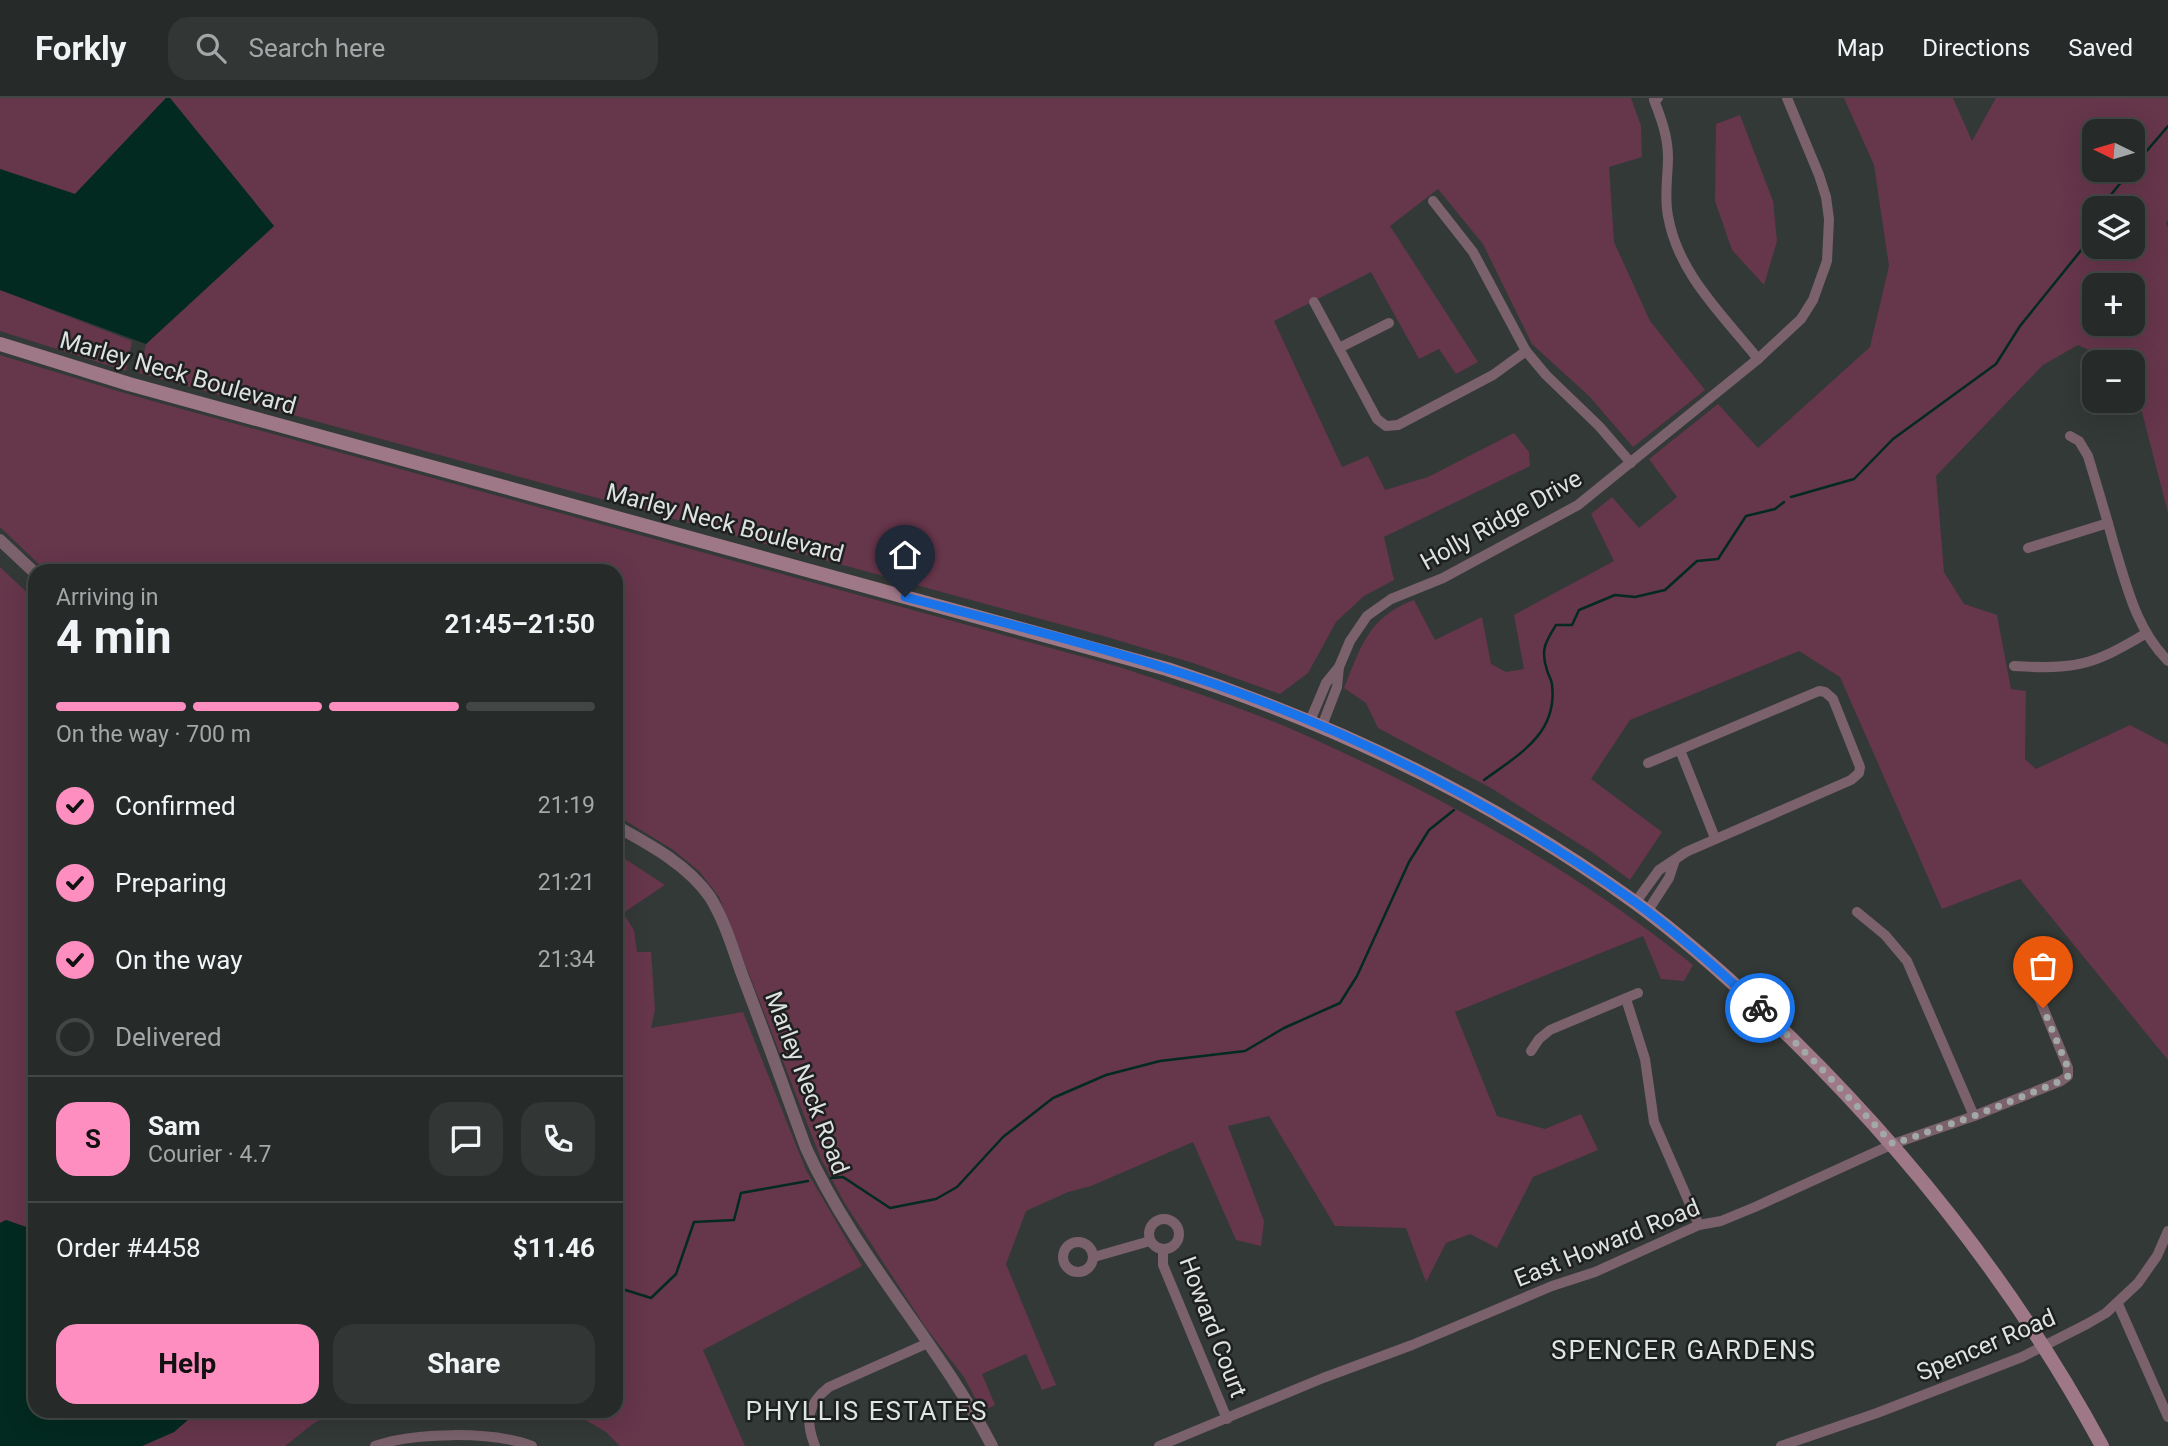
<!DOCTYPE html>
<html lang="en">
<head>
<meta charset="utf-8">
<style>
	body { margin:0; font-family:Roboto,sans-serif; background:#323735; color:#f1f3f6; height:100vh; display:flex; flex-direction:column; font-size:26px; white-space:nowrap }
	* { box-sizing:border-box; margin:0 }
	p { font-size:23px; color:#a4a7a8 }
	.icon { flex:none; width:38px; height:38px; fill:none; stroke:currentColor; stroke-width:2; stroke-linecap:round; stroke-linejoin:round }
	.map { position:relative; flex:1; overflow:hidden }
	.details { position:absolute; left:28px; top:466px; width:595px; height:854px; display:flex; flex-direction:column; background:#262b29; border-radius:21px; box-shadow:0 7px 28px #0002,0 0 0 2px #424746 }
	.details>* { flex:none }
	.needle { width:46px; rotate:275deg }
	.fabs { position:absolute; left:2082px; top:21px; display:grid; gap:14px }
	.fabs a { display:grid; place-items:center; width:63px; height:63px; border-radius:14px; background:#262b29; box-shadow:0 7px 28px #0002,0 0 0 2px #424746; font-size:35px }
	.pin { position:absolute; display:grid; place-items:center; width:60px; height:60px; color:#fff; margin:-72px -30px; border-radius:50% 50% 50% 0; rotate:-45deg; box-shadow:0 0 7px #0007 }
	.pin .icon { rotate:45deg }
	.courier { position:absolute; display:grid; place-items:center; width:70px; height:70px; margin:-35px; border:5px solid #1a73e8; border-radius:50%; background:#fff; color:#222; box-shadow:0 2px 9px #0007 }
	.overview em { font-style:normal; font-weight:700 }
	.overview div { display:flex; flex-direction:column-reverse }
	.overview { display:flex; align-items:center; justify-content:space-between; height:119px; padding:0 28px }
	h1 { font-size:46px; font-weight:700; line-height:52px }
	.bar { display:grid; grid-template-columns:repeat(4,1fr); gap:10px 7px; align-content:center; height:84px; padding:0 28px }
	.bar i { height:9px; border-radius:5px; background:#424746 }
	.bar .current { background:#fd8ebf }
	.bar p { grid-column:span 4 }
	.line { display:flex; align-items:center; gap:18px; padding:0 28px; border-top:2px solid #424746 }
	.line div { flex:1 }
	.round { display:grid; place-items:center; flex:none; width:74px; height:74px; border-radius:21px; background:#323735 }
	ol { padding:0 28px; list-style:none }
	li { display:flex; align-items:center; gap:21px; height:77px }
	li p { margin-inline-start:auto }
	li .icon { padding:7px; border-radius:50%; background:#fd8ebf; color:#111; stroke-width:4 }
	li:last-child { color:#a4a7a8 }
	li i { width:38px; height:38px; border:4px solid #424746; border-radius:50% }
	.button { display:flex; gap:14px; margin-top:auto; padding:14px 28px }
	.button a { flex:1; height:80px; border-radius:21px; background:#fd8ebf; color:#111; font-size:28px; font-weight:700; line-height:80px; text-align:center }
	.button a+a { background:#323735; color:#f1f3f6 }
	header { display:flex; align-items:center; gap:42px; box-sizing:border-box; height:98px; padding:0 35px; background:#262b29; border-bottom:2px solid #424746 }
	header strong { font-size:33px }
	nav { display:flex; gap:38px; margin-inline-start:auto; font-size:24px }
	.search { width:490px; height:63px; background:#323735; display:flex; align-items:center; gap:18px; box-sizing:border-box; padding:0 24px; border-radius:21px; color:#a4a7a8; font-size:26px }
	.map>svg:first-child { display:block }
	.green { fill:#66364b; fill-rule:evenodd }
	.water { fill:#032a20 }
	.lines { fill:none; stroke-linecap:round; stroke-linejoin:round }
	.stream { stroke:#032a20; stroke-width:2.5 }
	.minor { stroke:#7a616b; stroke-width:10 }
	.tertiary { stroke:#7a616b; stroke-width:12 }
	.secondary { stroke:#9f7887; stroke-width:14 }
	.done { stroke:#a2a8a6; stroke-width:7; stroke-dasharray:0 12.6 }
	.route { stroke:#1a73e8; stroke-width:9 }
	.labels { text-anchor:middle; stroke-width:5; stroke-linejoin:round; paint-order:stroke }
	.street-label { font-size:24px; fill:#dee3e1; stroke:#1d201f }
	.neighbourhood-label { font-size:26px; letter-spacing:2px; fill:#dee6e3; stroke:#1d201f }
</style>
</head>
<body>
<header>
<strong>Forkly</strong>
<div class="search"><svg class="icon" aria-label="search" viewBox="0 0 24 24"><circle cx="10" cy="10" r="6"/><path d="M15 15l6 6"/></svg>Search here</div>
<nav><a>Map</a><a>Directions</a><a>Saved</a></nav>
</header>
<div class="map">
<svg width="2168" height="1348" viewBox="0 0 2168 1348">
	<rect width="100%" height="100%" fill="#333937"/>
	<g class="green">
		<polygon points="0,0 166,0 75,96 0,71"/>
		<polygon points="170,0 1631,0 1641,28 1642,59 1609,69 1614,144 1650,223 1705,292 1633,349 1590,299 1532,246 1483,146 1438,91 1390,128 1478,264 1456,276 1439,251 1419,261 1371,174 1274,223 1342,369 1368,358 1385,392 1428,379 1514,335 1529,354 1530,368 1384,439 1394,482 1364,498 1336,524 1308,575 1280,596 1193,565 1107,539 139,275 146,246 274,128"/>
		<path d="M1844 0H1953L1972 43 1996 0H2168V123L2166 124 2168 130V415L2140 306 2133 294V264H2115L2078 247 2043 267 1936 378 1944 474 1964 506 1997 517 2011 591 2026 593 2025 661 2036 671 2130 627 2168 647V962L2020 781 1942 811 1840 579 1799 553 1630 622 1591 681 1662 734 1630 782 1592 754 1491 690 1378 630 1366 605 1344 590C1361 549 1368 519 1414 502L1435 542 1482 519 1491 566 1506 574 1524 571 1514 517 1614 463 1591 416 1612 399 1639 430 1677 399 1649 361 1718 306 1758 350 1870 249 1889 168 1874 67ZM2095 33H2133V72H2095ZM2095 110H2133V149H2095ZM2095 187H2133V226H2095Z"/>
		<polygon points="1740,17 1773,103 1777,143 1764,187 1732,152 1715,103 1716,26"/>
		<polygon points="0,192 132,243 126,273 0,233"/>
		<path d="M0 257 131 297 1116 568C1177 588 1237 608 1296 633 1436 695 1573 770 1693 867L1684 883 1661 881 1643 838 1455 914 1497 1018 1545 1031 1581 1016 1598 1052 1533 1079 1497 1150 1470 1136 1446 1145 1426 1184 1406 1130 1335 1128 1269 1018 1228 1028 1264 1123 1261 1148 1236 1142 1193 1044 1091 1088 1068 1094 1026 1113 1006 1166 1056 1287 1042 1292 1026 1256 982 1276 995 1307 982 1313 964 1279 926 1230 844 1104 821 1061 719 799 699 773 672 751 616 717V472H45L0 429Z"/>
		<polygon points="0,469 35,502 35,1132 6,1122 0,1125"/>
		<polygon points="616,755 665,787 623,815 634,832 637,854 651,854 655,912 651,930 743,914 806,1072 862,1168 703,1252 745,1348 620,1348 606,1334 570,1313 616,1312"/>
		<polygon points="198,1313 336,1313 314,1325 285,1348 142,1348 174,1334"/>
	</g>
	<g class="water">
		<polygon points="166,0 170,0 274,128 146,246 0,192 0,71 75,96"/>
		<polygon points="6,1122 35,1132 35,1312 198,1313 174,1334 142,1348 0,1348 0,1125"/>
	</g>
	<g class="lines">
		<g class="stream">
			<polyline points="2133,69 2168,28"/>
			<polyline points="2103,110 2105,104 2131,72"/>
			<polyline points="1791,399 1854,381 1893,341 1996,266 2020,228 2095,135"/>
			<path d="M1484 682C1518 657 1558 636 1552 587 1552 582 1548 577 1547 572 1540 552 1546 543 1556 527H1572L1579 512 1615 497 1635 499 1665 492 1697 463 1718 461 1746 418 1775 411 1784 404"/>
			<polyline points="831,1080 843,1079 890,1110 936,1101 957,1089 1003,1039 1053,1000 1106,977 1160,963 1245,953 1284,930 1340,905 1357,878 1409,764 1429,732 1454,712"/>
			<polyline points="616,1189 651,1200 676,1176 694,1124 734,1122 741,1095 808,1083"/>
		</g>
		<g class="minor">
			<path d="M1658 0 1654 2C1661 20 1668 39 1668 59 1668 78 1664 98 1668 118 1678 176 1723 217 1758 261"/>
			<polyline points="1433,103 1473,154 1526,253 1546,277 1599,328 1631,365"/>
			<polyline points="1314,204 1377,321 1386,328 1398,327 1493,277 1526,253"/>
			<polyline points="1339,250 1389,225"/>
			<path d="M2070 338 2079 343 2088 358C2097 388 2106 417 2114 447 2127 489 2136 531 2168 563"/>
			<polyline points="2028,450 2108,425"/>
			<path d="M2014 568C2075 572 2093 567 2145 536"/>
			<polyline points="1310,623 1326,585 1339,569"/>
			<polyline points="1322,628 1337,589 1339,569 1350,543 1367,518 1391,501 1443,480 1578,407 1758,261 1801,221 1813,202 1827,163 1829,121 1826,99 1819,77 1787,0"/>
			<polyline points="1680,652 1715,740"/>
			<polyline points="1635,805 1659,772 1686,754 1851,682 1859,675 1860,669 1833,601 1825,594 1819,593 1648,665"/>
			<polyline points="1647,814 1669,780 1675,762"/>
			<polyline points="1857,814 1885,837 1907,863 1974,1018"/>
			<polyline points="1626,901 1645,961 1654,1024 1699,1127"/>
			<polyline points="1531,953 1539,941 1550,932 1638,895"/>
			<circle cx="1164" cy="1136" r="15"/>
			<circle cx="1078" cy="1159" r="15"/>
			<polyline points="1163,1151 1163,1167 1227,1321"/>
			<polyline points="1094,1159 1150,1143"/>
			<polyline points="2118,1206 2168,1319"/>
			<path d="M375 1348C414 1334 493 1333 532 1348"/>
			<path d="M815 1348C805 1323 807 1306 829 1289L928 1245"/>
			<polyline points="1159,1348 1323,1280 1412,1247 1552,1188 1595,1174 1699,1127 1721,1123 1755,1109 1893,1046 1974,1018 2061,983 2068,978 2068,970 2035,890 2033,879 2035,855"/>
			<polyline points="1781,1348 1877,1315 2022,1259 2087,1226 2106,1215 2138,1185 2157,1158 2168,1133"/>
		</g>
		<g class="tertiary">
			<polyline points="0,442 35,475"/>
			<path d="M616 728C649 746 688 767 710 799 725 823 733 852 743 879 765 936 785 993 806 1050 855 1158 938 1244 992 1348"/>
		</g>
		<path class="secondary" d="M0 246 129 286 1167 571C1334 625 1493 702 1636 805 1692 846 1743 893 1792 941 1915 1062 2020 1196 2102 1348"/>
	</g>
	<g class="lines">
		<polyline class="done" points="1760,910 1818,967 1893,1046 1974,1018 2061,983 2068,978 2068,970 2043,910"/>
		<path class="route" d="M905 499C1009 526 1115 552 1217 587 1366 639 1506 713 1635 804 1679 836 1720 873 1760 910"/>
	</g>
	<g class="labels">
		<g class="street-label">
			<text transform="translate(178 275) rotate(16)" y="8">Marley Neck Boulevard</text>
			<text transform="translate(1501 422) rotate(-29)" y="8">Holly Ridge Drive</text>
			<text transform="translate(725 425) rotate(15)" y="8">Marley Neck Boulevard</text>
			<text transform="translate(807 985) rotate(69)" y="8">Marley Neck Road</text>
			<text transform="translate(1607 1145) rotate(-22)" y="8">East Howard Road</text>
			<text transform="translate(1213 1229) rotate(69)" y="8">Howard Court</text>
			<text transform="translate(1986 1247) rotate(-23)" y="8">Spencer Road</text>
		</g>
		<g class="neighbourhood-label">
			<text x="1684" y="1261">SPENCER GARDENS</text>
			<text x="867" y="1322">PHYLLIS ESTATES</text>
		</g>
	</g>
</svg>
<div class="fabs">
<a><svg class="needle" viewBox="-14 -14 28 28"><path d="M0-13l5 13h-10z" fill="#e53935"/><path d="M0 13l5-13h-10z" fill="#a4a7a8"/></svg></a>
<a><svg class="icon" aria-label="layers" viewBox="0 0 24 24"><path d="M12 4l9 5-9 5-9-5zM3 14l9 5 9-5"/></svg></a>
<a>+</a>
<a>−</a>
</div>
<div class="pin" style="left:2043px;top:910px;background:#ea580c"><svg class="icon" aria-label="bag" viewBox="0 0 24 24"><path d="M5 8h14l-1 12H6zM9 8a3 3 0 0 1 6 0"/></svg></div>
<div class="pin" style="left:905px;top:499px;background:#1f2937"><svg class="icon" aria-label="home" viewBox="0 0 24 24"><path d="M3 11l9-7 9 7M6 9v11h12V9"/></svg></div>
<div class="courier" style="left:1760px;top:910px"><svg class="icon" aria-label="bike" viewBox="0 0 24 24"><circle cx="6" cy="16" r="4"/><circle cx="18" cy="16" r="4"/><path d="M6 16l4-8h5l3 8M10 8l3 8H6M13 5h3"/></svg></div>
<section class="details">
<div class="overview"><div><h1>4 min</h1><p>Arriving in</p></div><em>21:45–21:50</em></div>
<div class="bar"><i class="current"></i><i class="current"></i><i class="current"></i><i></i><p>On the way · 700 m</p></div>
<ol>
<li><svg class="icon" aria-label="check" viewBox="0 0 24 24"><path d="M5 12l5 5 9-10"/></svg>Confirmed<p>21:19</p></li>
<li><svg class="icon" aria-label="check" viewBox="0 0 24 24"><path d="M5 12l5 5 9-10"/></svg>Preparing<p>21:21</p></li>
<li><svg class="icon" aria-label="check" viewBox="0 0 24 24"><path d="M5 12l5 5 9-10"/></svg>On the way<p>21:34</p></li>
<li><i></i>Delivered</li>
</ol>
<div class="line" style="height:126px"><b class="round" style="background:#fd8ebf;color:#111">S</b><div><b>Sam</b><p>Courier · 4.7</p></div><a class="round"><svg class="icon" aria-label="chat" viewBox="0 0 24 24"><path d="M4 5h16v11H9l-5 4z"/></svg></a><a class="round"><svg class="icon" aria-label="phone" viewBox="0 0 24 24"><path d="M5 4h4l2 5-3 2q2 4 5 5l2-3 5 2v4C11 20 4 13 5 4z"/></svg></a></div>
<div class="line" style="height:91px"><div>Order #4458</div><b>$11.46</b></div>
<div class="button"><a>Help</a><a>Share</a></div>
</section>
</div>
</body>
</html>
